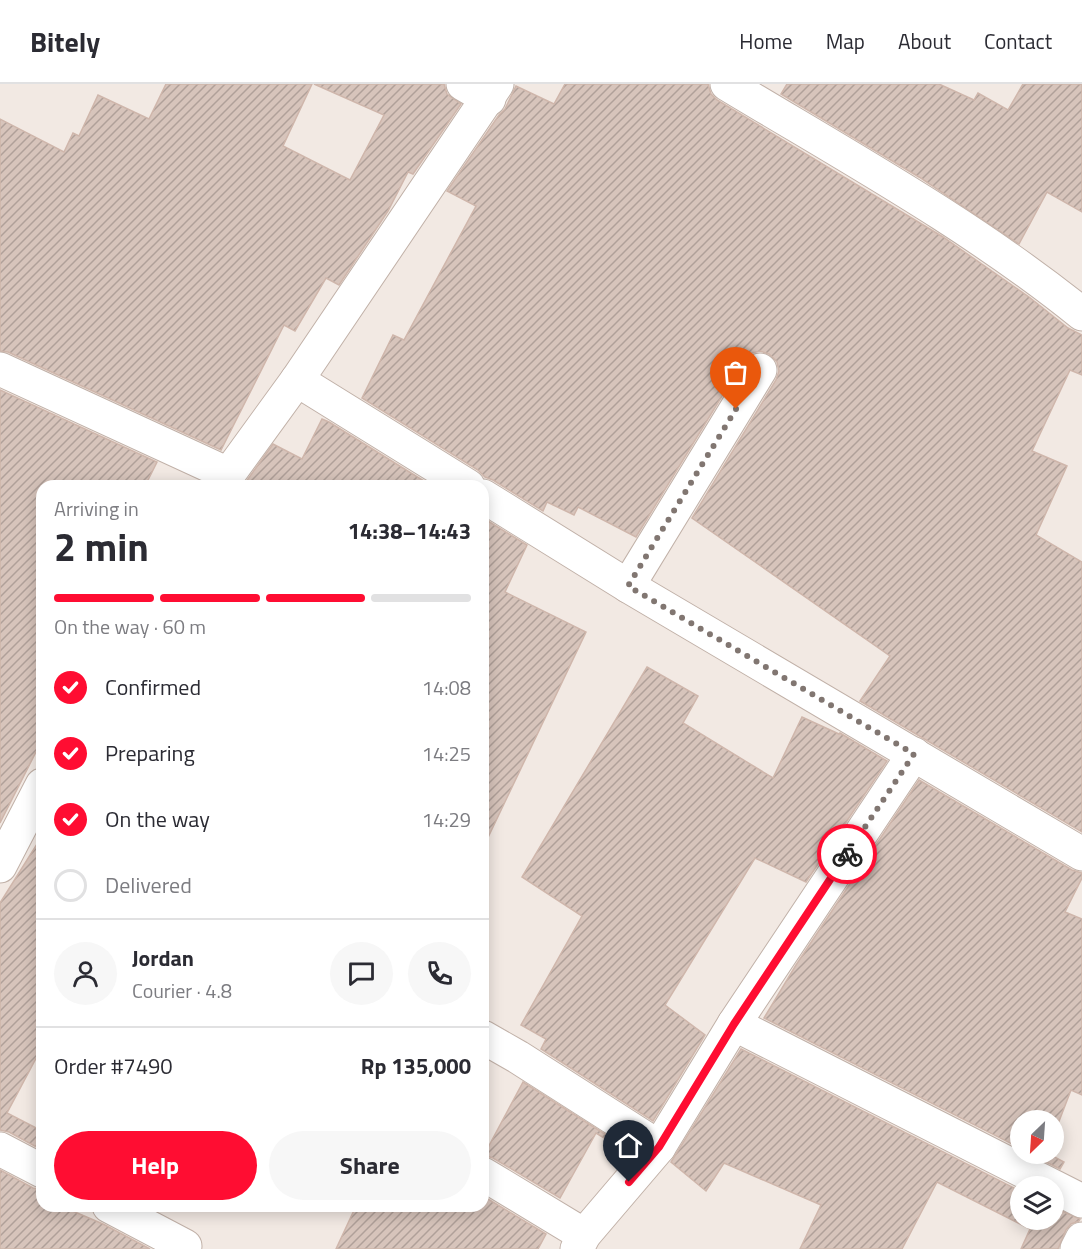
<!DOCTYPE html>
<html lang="en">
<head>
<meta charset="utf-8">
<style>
	body { margin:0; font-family:"Titillium Web",sans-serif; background:#f7f7f7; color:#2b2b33; height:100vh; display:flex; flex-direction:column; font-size:22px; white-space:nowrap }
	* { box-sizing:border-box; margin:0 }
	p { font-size:20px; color:#7c7c81 }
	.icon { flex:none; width:33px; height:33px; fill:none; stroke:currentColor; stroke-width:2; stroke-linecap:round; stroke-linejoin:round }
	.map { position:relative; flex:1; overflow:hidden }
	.drawer { position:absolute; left:36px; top:396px; width:453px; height:732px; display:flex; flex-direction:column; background:#fff; border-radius:18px; box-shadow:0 3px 15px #0003 }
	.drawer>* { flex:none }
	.needle { width:39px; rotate:205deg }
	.fabs { position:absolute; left:1010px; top:1026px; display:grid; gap:12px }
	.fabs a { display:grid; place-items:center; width:54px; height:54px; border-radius:50%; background:#fff; box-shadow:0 3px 15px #0003; font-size:30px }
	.pin { position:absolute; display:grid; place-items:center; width:51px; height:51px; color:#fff; margin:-62px -26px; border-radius:50% 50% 50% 0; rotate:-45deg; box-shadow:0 0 6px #0007 }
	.pin .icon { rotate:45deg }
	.courier { position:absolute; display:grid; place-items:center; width:60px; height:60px; margin:-30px; border:4px solid #ff0d32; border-radius:50%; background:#fff; color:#222; box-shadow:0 2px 8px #0007 }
	.overview em { font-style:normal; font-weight:700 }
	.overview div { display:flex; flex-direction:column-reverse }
	.overview { display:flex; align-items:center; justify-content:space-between; height:102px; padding:0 18px }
	h1 { font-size:39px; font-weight:700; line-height:45px }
	.bar { display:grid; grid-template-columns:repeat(4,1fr); gap:9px 6px; align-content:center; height:72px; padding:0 18px }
	.bar i { height:8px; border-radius:4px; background:#e1e1e2 }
	.bar .on { background:#ff0d32 }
	.bar p { grid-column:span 4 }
	.line { display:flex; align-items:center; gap:15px; padding:0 18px; border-top:2px solid #e1e1e2 }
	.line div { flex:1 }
	.round { display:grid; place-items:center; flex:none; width:63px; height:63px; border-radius:32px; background:#f7f7f7 }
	ol { padding:0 18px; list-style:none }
	li { display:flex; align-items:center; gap:18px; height:66px }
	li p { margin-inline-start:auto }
	li .icon { padding:6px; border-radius:50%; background:#ff0d32; color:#fff; stroke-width:4 }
	li:last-child { color:#7c7c81 }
	li i { width:33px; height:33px; border:3px solid #e1e1e2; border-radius:50% }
	.cta { display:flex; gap:12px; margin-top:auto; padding:12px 18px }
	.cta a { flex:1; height:69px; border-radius:36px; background:#ff0d32; color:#fff; font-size:24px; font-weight:700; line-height:69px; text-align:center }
	.cta a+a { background:#f7f7f7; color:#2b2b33 }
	header { display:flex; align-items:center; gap:36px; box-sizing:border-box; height:84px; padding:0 30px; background:#fff; border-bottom:2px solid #e1e1e2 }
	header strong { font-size:28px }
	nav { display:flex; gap:33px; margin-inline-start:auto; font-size:21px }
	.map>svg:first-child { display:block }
	.building { fill:url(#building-hatch); stroke:#cfb6ab; stroke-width:1.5 }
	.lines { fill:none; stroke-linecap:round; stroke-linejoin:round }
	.minor-casing { stroke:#c1b1a8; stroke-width:35 }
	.minor { stroke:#fff; stroke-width:33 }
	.done { stroke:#817671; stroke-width:6; stroke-dasharray:0 10.8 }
	.route { stroke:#ff0d32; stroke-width:8 }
</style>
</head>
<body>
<header>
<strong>Bitely</strong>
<nav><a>Home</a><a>Map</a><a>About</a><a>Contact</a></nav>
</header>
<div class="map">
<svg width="1082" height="1165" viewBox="0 0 1082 1165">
	<defs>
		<pattern id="building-hatch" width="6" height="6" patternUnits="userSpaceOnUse" patternTransform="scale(1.5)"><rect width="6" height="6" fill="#d7c4bb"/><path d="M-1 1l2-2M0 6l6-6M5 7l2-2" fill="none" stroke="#b0a099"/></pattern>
	</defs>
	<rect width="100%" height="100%" fill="#f2e9e3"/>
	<g class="building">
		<polygon points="166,0 312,0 283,62 350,96 384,31 314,0 444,0 447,10 461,20 413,90 408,88 388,127 339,201 326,194 295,247 284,241 221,366 8,268 0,267 0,35 64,68 73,49 79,52 98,11 149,35"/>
		<polygon points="565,0 708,0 711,10 717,16 943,153 1029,213 1068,244 1082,251 1082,291 1070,286 1032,367 1067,382 1036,451 1082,478 1082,748 860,617 890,572 692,434 776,296 779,287 777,278 769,270 760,267 752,269 744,276 636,453 578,423 574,431 547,418 543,427 493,396 485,393 478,386 362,314 393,251 404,256 476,122 447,107 499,31 505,25 516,2 554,20"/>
		<polygon points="787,0 939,0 974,16 978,9 1008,26 1023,0 1082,0 1082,128 1047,108 1019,160 919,93 781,10"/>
		<polygon points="0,306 157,378 145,402 42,402 42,656 0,739"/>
		<polygon points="322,335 329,338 432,402 243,402 273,360 302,375"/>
		<polygon points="483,434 527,461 505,508 586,548 483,764"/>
		<polygon points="647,583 698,612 683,639 773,694 802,633 839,650 840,649 887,677 806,798 755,774 665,921 705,951 653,1037 541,965 546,955 521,941 582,832 522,793"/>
		<polygon points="919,696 1072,786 1082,789 1082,794 1065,828 1082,835 1082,1011 1071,1006 1053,1053 1053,1036 1020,1036 1020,1064 764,934 796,881"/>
		<polygon points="42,752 42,963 7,1029 42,1047 42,1066 9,1048 0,1046 0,819"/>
		<polygon points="741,965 1020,1107 1020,1136 1053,1136 1053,1123 1080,1135 1079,1137 1071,1140 1066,1146 1058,1165 1021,1165 1030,1145 937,1098 902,1165 800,1165 821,1121 724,1079 706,1107 671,1078"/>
		<polygon points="523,998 611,1054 609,1057 596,1049 560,1114 493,1074 484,1071"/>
		<polygon points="1030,1070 1049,1070 1064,1078 1060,1085"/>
		<polygon points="0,1086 33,1104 42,1106 42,1122 61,1122 103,1140 150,1165 0,1165"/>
		<polygon points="483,1112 546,1150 538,1165 336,1165 356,1122 483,1122"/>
	</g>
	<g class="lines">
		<defs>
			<g id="minor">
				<polyline points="463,0 489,15"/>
				<path d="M727 0C848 73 972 141 1082 230"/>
				<polyline points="0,285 228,390"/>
				<polyline points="297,296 468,402"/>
				<polyline points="220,402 297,296 497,0"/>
				<polyline points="483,412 628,502 1082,770"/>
				<polyline points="628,502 760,286"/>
				<polyline points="0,782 42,701"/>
				<polyline points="734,940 1082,1117"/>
				<polyline points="483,953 518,973 659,1063"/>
				<polyline points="0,1065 42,1087"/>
				<polyline points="483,1090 584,1151"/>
				<polyline points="109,1122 185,1162"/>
				<polyline points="577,1165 584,1151 659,1063 734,940 914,670"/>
				<polyline points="1077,1165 1082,1155"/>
			</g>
		</defs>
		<use href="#minor" class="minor-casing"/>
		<use href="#minor" class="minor"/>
	</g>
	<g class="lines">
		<polyline class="done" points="736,325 628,502 914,670 847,770"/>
		<polyline class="route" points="629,1098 659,1063 734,940 847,770"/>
	</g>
</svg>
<div class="fabs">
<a><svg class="needle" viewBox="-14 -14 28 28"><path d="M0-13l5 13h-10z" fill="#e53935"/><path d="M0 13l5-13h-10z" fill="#7c7c81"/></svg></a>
<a><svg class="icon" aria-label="layers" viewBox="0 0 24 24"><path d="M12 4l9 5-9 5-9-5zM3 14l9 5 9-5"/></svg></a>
</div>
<div class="pin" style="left:736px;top:325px;background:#ea580c"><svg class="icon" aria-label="bag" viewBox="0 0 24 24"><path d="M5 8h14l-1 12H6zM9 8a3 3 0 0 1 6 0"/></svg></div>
<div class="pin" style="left:629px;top:1098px;background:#1f2937"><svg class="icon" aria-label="home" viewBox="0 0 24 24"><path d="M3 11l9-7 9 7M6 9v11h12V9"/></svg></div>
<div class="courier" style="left:847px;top:770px"><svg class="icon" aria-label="bike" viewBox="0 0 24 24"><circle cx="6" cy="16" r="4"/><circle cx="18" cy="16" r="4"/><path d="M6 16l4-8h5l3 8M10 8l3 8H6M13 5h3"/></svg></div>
<section class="drawer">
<div class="overview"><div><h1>2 min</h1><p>Arriving in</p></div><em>14:38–14:43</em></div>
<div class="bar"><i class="on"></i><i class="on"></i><i class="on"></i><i></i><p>On the way · 60 m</p></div>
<ol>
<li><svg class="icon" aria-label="check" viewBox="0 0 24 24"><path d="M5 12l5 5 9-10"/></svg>Confirmed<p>14:08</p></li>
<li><svg class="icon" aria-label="check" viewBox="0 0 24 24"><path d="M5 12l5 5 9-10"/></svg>Preparing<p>14:25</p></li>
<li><svg class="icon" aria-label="check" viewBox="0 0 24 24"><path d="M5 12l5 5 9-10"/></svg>On the way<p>14:29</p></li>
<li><i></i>Delivered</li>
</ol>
<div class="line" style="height:108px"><a class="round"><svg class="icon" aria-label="person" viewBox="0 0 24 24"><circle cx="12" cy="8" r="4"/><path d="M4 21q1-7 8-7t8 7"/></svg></a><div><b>Jordan</b><p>Courier · 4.8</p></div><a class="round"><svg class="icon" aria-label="chat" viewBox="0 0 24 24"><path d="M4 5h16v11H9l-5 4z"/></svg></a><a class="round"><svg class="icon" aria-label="phone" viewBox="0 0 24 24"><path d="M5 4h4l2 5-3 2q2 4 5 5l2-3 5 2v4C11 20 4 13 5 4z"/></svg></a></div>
<div class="line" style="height:78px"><div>Order #7490</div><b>Rp 135,000</b></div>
<div class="cta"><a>Help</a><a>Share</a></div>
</section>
</div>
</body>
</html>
